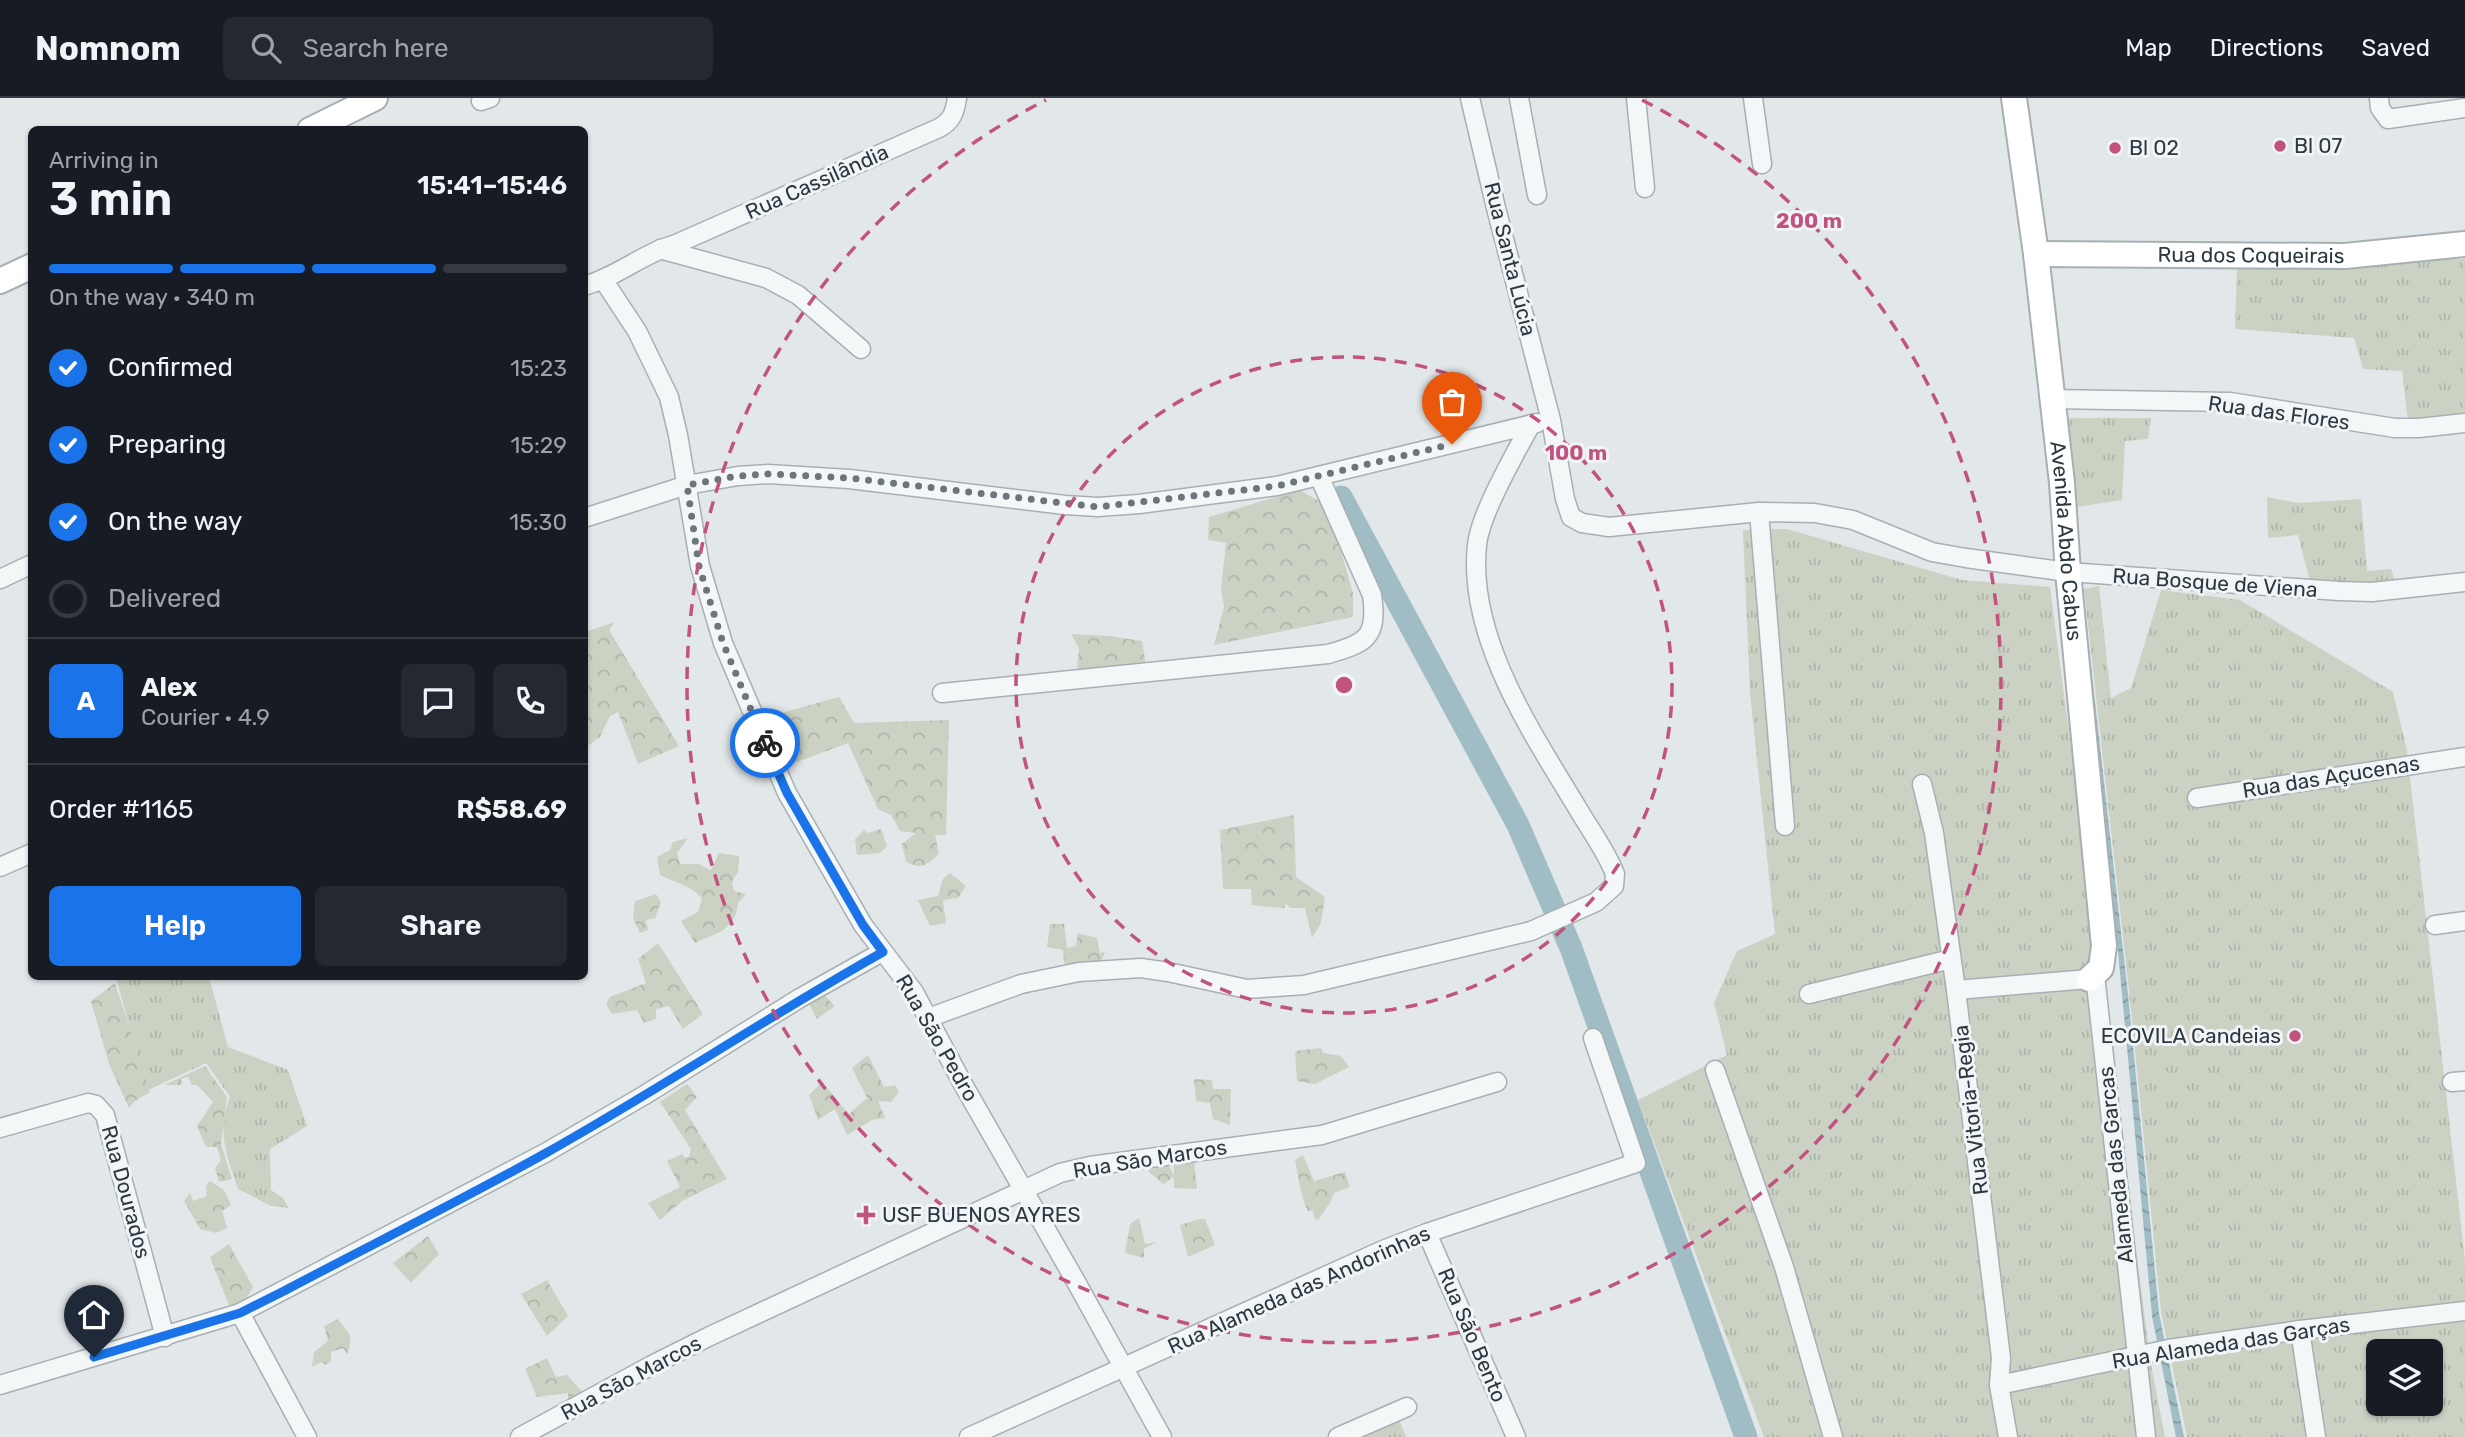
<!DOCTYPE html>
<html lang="en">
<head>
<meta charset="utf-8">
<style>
	body { margin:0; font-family:Rubik,sans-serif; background:#242831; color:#f1f3f6; height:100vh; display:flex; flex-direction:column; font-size:26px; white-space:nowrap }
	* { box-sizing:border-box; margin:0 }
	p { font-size:23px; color:#9ea1a6 }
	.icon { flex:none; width:38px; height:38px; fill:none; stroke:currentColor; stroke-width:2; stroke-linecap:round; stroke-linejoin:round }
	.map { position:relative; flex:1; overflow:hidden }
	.drawer { position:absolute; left:28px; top:28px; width:560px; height:854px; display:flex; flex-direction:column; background:#171b24; border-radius:10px; box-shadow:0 2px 5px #0004 }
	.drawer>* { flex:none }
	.tools { position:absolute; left:2366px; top:1241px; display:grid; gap:14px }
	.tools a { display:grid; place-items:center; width:77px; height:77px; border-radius:10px; background:#171b24; box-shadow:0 2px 5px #0004; font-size:35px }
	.pin { position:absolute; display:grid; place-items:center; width:60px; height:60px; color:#fff; margin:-72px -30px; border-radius:50% 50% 50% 0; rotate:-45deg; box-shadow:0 0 7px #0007 }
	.pin .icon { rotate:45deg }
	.courier { position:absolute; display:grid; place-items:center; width:70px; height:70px; margin:-35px; border:5px solid #1a73e8; border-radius:50%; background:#fff; color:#222; box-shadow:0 2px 9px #0007 }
	.summary em { font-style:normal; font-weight:600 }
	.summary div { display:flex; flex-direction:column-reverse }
	.summary { display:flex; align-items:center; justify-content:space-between; height:119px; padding:0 21px }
	h1 { font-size:46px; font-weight:600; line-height:52px }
	.bar { display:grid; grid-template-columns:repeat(4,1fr); gap:10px 7px; align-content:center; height:84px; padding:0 21px }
	.bar i { height:9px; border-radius:5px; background:#363941 }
	.bar .active { background:#1a73e8 }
	.bar p { grid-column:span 4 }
	.line { display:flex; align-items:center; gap:18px; padding:0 21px; border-top:2px solid #363941 }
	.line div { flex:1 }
	.round { display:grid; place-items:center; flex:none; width:74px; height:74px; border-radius:10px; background:#242831 }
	ol { padding:0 21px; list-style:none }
	li { display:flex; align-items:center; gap:21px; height:77px }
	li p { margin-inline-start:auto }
	li .icon { padding:7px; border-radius:50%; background:#1a73e8; color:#fff; stroke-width:4 }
	li:last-child { color:#9ea1a6 }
	li i { width:38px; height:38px; border:4px solid #363941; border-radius:50% }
	.button { display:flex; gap:14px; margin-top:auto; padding:14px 21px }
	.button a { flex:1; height:80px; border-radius:10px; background:#1a73e8; color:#fff; font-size:28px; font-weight:600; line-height:80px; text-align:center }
	.button a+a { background:#242831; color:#f1f3f6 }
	header { display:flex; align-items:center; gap:42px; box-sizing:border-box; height:98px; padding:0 35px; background:#171b24; border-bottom:2px solid #363941 }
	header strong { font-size:33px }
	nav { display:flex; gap:38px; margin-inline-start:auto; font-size:24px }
	.search { width:490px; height:63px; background:#242831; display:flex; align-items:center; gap:18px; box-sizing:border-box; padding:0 24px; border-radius:10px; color:#9ea1a6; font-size:26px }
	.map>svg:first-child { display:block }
	.grass { fill:url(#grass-tufts); fill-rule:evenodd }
	.forest { fill:url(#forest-crowns) }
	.water { fill:url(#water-waves) }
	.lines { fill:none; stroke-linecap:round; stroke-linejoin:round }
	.canal { stroke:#a0bdc6; stroke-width:23 }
	.street-casing { stroke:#a8afb3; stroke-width:21 }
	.secondary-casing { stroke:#a8afb3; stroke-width:28 }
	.street { stroke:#f4f7f8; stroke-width:18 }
	.secondary { stroke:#fff; stroke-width:24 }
	.done { stroke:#6c757b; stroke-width:7; stroke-dasharray:0 12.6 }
	.route { stroke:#1a73e8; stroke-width:9 }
	.ring { fill:none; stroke:#c25381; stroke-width:3.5; stroke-dasharray:12 9 }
	.poi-dot { fill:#c25381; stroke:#f2f5f7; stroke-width:2.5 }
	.labels { text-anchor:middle; stroke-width:6; stroke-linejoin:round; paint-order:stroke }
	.poi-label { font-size:21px; fill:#2c3840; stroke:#f2f5f7; text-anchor:start }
	.street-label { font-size:21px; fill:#2c3840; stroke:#f2f5f7 }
	.centre { fill:#c25381; stroke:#f2f5f7; stroke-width:3.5 }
	.ring-label { font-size:21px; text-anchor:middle; font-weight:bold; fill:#c25381; stroke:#f2f5f7; stroke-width:6; stroke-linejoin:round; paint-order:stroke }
</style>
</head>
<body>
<header>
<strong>Nomnom</strong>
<div class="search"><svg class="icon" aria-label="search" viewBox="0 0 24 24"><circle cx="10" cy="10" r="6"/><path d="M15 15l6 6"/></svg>Search here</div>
<nav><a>Map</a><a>Directions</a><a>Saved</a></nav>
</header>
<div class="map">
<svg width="2465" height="1339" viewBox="0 0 2465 1339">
	<defs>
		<pattern id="grass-tufts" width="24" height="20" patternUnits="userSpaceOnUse" patternTransform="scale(1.75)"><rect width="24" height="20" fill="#cbd2c4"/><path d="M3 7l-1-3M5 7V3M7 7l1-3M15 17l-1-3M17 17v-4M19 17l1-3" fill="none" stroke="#aeb5a9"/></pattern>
		<pattern id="forest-crowns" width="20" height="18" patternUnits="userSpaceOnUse" patternTransform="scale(1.75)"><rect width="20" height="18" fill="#cbd2c4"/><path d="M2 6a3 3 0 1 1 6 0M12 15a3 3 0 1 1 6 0" fill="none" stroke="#aeb5a9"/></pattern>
		<pattern id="water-waves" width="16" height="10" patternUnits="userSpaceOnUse" patternTransform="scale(1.75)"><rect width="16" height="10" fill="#a0bdc6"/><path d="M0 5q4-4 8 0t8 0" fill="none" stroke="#839ba2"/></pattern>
	</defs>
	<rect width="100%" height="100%" fill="#e2e7e9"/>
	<g class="grass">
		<polygon points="2465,161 2465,315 2408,323 2402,273 2363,271 2354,240 2235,231 2237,166"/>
		<polygon points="2059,320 2151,320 2148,341 2125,343 2122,402 2070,410"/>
		<polygon points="2267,399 2299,405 2361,401 2367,473 2391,471 2397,489 2311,488 2298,437 2268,440"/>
		<polygon points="1787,431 1962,482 2050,489 2151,1267 2165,1339 1764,1339 1638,1002 1727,957 1714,905 1737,853 1775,836 1750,594 1743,432"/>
		<path d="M2099 488 2111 600 2131 590 2161 492 2240 502 2393 594 2407 653 2465 1162V1339H2187L2161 1214 2129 892 2084 491ZM2378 1253H2431V1306H2378Z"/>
		<path d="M116 879H209L228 949 288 972 307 1028 270 1051 271 1092 283 1100 289 1110 271 1108 238 1091C227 1059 216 1033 230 999L206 965 146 993Z"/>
		<polygon points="1396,1314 1406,1339 1339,1339"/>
	</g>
	<g class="forest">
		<polygon points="1299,392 1328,408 1353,495 1353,519 1214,547 1224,509 1221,490 1226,445 1208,442 1209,419"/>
		<polygon points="615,524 609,532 679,648 638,666 618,614 610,618 600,639 585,650 585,534"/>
		<polygon points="1071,536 1109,538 1142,543 1146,567 1076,583 1079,550"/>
		<path d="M839 599 854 625 949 622 946 737H935L939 756C926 767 923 772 906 764L902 746 916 735 900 733 891 717 878 711 848 645 784 669 763 620Z"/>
		<polygon points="1294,717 1296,779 1325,799 1321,825 1312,840 1305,810 1291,810 1286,806 1284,810 1252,807 1251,791 1223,791 1220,732"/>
		<polygon points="881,731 887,748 880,755 857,757 855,741 864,732 868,735"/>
		<path d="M688 740 677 755 680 766H699L711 772 719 755 739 758 738 774 732 784 734 793 746 796 738 805C735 833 718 834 695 845L681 823 698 814 702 800C690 787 676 785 660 777L657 759 670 752 673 744Z"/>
		<polygon points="950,775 966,788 958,800 943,802 946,825 930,828 918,802 938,798 943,781"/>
		<polygon points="656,796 661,804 655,820 646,822 648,832 640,835 633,820 635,803"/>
		<polygon points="1050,826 1064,826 1067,850 1076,848 1078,835 1097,840 1100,855 1105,854 1099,869 1065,873 1063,852 1047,849"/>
		<polygon points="658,845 703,916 683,931 669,908 656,911 656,921 644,925 637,912 612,916 606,906 610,899 646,885 638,861"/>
		<polygon points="115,885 150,994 135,1003 129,1010 109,966 91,903"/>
		<polygon points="821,894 835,908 817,921 807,902"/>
		<polygon points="1321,950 1323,955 1341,958 1349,969 1315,986 1297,983 1295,953"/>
		<polygon points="868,957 884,989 895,987 899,994 891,1004 878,1003 885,1020 872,1022 847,1037 835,1011 818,1022 809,997 822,984 849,1016 867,1000 852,970"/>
		<polygon points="205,968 227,999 221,1046 232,1081 219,1084 215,1070 221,1062 217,1049 206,1049 197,1028 213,1004 197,987 192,987 188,979 181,981 182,987 164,987"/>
		<polygon points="1194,981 1212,982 1213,991 1231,991 1230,1027 1213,1021 1210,1005 1196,1003"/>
		<polygon points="687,986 697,999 685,1012 727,1081 682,1103 660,1122 648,1105 680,1089 667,1063 682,1056 684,1059 689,1059 691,1051 660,1004"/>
		<path d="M1303 1057 1314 1083 1345 1074 1350 1089 1334 1095 1330 1105 1318 1122 1314 1120 1313 1112 1308 1113C1300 1098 1299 1079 1295 1062Z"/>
		<polygon points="1159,1063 1169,1068 1174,1077 1174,1068 1194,1063 1197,1091 1174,1090 1174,1079 1163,1086 1148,1073"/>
		<polygon points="210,1083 224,1092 231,1107 222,1113 227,1130 216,1135 200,1131 184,1103 190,1095 193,1103 207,1098 206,1088"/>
		<polygon points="1139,1120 1145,1146 1156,1144 1144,1151 1144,1160 1125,1155 1130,1126"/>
		<polygon points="1200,1121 1205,1121 1215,1147 1188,1159 1180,1127"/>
		<polygon points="428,1138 439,1156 411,1185 393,1165"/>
		<polygon points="229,1146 253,1189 242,1208 230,1210 210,1159"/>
		<polygon points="547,1182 568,1218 547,1238 521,1196"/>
		<path d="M338 1221C350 1238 353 1233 348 1257L343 1250 331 1254V1263L325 1267 322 1264 312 1269 314 1254 328 1243 324 1228Z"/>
		<polygon points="547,1260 556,1279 567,1277 585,1297 575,1306 557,1305 568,1302 568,1295 537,1299 525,1271"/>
	</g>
	<polygon class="water" points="2083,497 2128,896 2159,1215 2184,1339 2176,1339 2152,1218 2111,778 2080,498"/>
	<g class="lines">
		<polyline class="canal" points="1341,399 1518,727 1571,850 1746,1339"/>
		<defs>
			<g id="street">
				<polyline points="1470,0 1496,110 1551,322 1565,401 1571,419 1582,425 1609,429 1759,414 1815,415 1853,422 1932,454 1966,460 2068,474 2339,493 2372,494 2465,484"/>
				<polyline points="1519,0 1537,97"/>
				<polyline points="1636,0 1645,90"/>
				<polyline points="1753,0 1762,66"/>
				<polyline points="2379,0 2380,10 2388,21 2465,10"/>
				<polyline points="481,3 490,0"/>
				<polyline points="660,151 766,180 798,197 861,251"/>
				<polyline points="604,183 637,233 669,299 678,337 700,468 723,545 787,695 863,827 914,894 964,988 1075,1182 1162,1339"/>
				<path d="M584 188C619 178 641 156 676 146L939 30C952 23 955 14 957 0"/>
				<polyline points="2051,301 2230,304 2395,330 2419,330 2465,325"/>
				<polyline points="1759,414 1785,728"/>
				<polyline points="584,420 687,387 738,378 768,376 849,381 1065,407 1098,409 1139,406 1277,388 1537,325"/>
				<polyline points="0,481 32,466"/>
				<path d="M942 595 1328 556C1366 545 1378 540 1372 497L1319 378"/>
				<polyline points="1922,686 1934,735 1956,892 2001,1260 1999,1287 2008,1339"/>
				<polyline points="2197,700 2465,659"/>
				<polyline points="0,769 32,755"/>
				<polyline points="2435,827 2465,823"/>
				<polyline points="2095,877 2146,1339"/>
				<polyline points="1956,892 2089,881"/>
				<polyline points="1809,896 1951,861"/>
				<path d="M928 920 1021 886 1079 874 1141 870 1168 874 1247 891 1304 887 1531 833 1596 804 1614 788 1615 776C1606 753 1591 733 1578 711 1533 636 1467 540 1477 447 1480 416 1515 356 1531 326"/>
				<polyline points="1715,972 1784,1169 1833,1339"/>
				<polyline points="2452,984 2465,983"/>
				<polyline points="0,1030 88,1005 96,1007 105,1017 165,1239"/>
				<polyline points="1427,1135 1516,1339"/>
				<polyline points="240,1215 307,1339"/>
				<polyline points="2300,1232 2316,1339"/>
				<polyline points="0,1287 240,1215 545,1055 643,998 800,900 882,854"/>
				<polyline points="1999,1287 2169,1251 2300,1232 2465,1213"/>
				<polyline points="520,1339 652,1267 708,1239 1060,1075 1090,1068 1322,1037 1497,984"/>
				<polyline points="969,1339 1383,1152 1427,1135 1636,1065 1593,940"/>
				<polyline points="1338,1339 1407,1309"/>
			</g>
			<g id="secondary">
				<path id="s1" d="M2014 0 2036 156 2062 385 2068 474 2104 848 2101 870 2089 881"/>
				<polyline points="310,32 375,0"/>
				<path id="s2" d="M2036 156 2345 158 2465 146"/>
				<polyline points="0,183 32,168"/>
			</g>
		</defs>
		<use href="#street" class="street-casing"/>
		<use href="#secondary" class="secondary-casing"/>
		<use href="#street" class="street"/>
		<use href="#secondary" class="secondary"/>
	</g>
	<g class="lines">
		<polyline class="done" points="765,645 723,545 699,468 687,387 738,378 768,376 849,380 1098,409 1277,388 1452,346"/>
		<path class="route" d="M94 1259 240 1215 284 1193C371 1147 460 1103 546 1055 660 991 769 918 883 854L863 827 787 695 765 645"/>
	</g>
	<g class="ring">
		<circle cx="1344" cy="587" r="328"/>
		<path d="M1642 2A657 657 0 1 1 1046 2"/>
	</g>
	<g class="poi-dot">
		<circle cx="2280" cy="48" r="7"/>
		<circle cx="2115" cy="50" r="7"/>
		<circle cx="2295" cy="938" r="7"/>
		<path d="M862.5 1106.5h7v7h7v7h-7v7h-7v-7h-7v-7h7z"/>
	</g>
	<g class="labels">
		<g class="poi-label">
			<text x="2294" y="55">Bl 07</text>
			<text x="2129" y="57">Bl 02</text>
			<text x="2281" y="945" text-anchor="end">ECOVILA Candeias</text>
			<text x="882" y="1124">USF BUENOS AYRES</text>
		</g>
		<g class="street-label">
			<text transform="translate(817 84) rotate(-24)" y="7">Rua Cassilândia</text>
			<text dy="7" stroke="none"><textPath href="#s2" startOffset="215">Rua dos Coqueirais</textPath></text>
			<text transform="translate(1510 161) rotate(76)" y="7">Rua Santa Lúcia</text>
			<text transform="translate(2279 315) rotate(8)" y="7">Rua das Flores</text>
			<text dy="7" stroke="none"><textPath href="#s1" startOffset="446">Avenida Abdo Cabus</textPath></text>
			<text transform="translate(2215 485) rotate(4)" y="7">Rua Bosque de Viena</text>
			<text transform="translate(2331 679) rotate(-9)" y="7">Rua das Açucenas</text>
			<text transform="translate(937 940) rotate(60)" y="7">Rua São Pedro</text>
			<text transform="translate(1971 1012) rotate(-97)" y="7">Rua Vitoria-Regia</text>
			<text transform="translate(1150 1061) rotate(-9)" y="7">Rua São Marcos</text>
			<text transform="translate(2116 1067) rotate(-96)" y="7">Alameda das Garcas</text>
			<text transform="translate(126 1094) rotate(75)" y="7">Rua Dourados</text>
			<text transform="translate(1299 1192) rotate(-24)" y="7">Rua Alameda das Andorinhas</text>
			<text transform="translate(1472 1237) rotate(67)" y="7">Rua São Bento</text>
			<text transform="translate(2231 1245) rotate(-9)" y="7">Rua Alameda das Garças</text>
			<text transform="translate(631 1280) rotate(-28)" y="7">Rua São Marcos</text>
		</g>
	</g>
	<circle cx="1344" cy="587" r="10" class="centre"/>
	<g class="ring-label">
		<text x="1809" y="130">200 m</text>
		<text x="1576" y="362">100 m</text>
	</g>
</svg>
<div class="tools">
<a><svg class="icon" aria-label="layers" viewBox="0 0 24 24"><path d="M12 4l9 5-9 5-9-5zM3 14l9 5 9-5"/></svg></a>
</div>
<div class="pin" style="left:1452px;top:346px;background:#ea580c"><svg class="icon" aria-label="bag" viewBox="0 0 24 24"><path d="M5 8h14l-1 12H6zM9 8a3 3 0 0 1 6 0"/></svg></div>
<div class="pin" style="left:94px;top:1259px;background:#1f2937"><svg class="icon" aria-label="home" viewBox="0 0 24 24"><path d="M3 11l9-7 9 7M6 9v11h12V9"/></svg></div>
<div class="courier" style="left:765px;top:645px"><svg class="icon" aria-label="bike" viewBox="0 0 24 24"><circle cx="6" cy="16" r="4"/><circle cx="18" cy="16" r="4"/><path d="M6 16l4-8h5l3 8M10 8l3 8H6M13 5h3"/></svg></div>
<section class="drawer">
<div class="summary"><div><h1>3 min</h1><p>Arriving in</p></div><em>15:41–15:46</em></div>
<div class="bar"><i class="active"></i><i class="active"></i><i class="active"></i><i></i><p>On the way · 340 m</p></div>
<ol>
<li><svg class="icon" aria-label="check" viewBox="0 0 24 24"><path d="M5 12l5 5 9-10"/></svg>Confirmed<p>15:23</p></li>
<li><svg class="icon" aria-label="check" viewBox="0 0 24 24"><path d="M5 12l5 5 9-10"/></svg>Preparing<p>15:29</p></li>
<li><svg class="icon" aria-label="check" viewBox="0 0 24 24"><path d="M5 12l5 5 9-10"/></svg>On the way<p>15:30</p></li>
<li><i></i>Delivered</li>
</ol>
<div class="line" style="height:126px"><b class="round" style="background:#1a73e8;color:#fff">A</b><div><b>Alex</b><p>Courier · 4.9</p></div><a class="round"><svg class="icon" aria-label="chat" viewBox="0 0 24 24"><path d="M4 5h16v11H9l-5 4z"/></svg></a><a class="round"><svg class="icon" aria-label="phone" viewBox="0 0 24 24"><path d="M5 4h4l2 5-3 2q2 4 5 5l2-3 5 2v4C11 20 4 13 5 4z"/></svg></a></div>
<div class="line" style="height:91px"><div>Order #1165</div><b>R$58.69</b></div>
<div class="button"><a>Help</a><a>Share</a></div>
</section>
</div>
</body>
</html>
